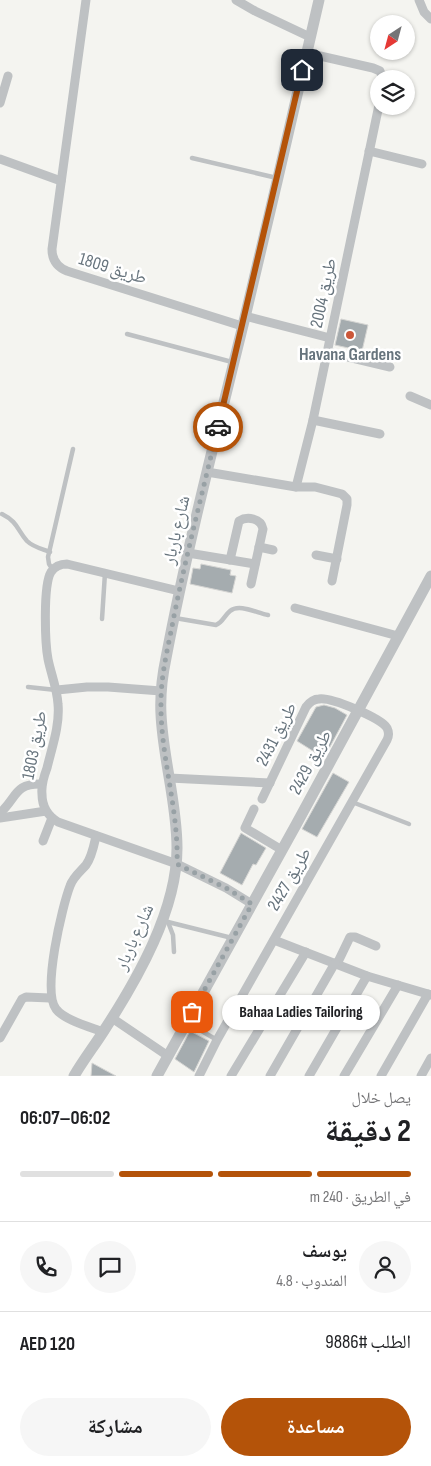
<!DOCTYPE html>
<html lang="ar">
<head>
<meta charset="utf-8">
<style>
	body { margin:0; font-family:"Sofia Sans Condensed","Noto Naskh Arabic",sans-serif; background:#f6f6f6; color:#202124; direction:rtl; height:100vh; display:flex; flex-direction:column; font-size:19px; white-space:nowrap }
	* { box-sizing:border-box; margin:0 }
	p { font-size:16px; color:#757577 }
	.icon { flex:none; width:28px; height:28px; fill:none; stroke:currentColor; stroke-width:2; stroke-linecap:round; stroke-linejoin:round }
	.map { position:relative; height:1076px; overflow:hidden; direction:ltr }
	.details { display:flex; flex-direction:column; background:#fff; flex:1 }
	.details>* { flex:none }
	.needle { width:32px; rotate:216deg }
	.controls { position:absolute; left:370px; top:15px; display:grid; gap:10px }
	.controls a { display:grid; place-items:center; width:45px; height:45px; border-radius:50%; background:#fff; box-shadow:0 1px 4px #0004; font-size:25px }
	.pin { position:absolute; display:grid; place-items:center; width:42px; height:42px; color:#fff; margin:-21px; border-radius:10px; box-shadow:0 2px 8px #0006 }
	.courier { position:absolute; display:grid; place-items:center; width:50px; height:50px; margin:-25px; border:4px solid #b45309; border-radius:50%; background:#fff; color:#222; box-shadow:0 1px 6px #0007 }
	.bubble { position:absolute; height:35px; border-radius:18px; background:#fff; box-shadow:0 1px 4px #0004; font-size:16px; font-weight:700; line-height:35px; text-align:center; direction:rtl }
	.overview em { font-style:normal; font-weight:700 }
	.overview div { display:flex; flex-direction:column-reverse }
	.overview { display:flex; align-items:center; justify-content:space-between; height:85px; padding:0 20px }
	h1 { font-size:32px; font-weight:700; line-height:38px }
	.bar { display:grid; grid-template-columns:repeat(4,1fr); gap:8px 5px; align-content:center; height:60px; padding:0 20px }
	.bar i { height:6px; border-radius:4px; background:#e0e0e0 }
	.bar .current { background:#b45309 }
	.bar p { grid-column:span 4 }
	.line { display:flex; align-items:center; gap:12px; padding:0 20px; border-top:1px solid #e0e0e0 }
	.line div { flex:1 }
	.round { display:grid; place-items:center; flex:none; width:52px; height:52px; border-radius:26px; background:#f6f6f6 }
	.button { display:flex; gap:10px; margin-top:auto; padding:10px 20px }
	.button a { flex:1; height:58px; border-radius:30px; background:#b45309; color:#fff; font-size:20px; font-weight:700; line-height:58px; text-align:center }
	.button a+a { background:#f6f6f6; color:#202124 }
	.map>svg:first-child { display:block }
	.building { fill:#a5acaf; stroke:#d5d5d3 }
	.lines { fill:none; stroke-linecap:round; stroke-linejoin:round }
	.service { stroke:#bec1c3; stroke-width:4.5 }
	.minor { stroke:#bec1c3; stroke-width:9 }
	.tertiary { stroke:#bec1c3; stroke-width:11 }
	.done { stroke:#98a1a5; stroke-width:5; stroke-dasharray:0 9 }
	.route { stroke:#b45309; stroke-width:6 }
	.poi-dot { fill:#cb5739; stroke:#fff; stroke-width:2 }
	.labels { text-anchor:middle; stroke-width:5; stroke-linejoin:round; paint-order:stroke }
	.street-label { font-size:18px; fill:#67747d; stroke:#fff }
	.poi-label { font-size:18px; font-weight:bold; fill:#67747d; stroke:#fff }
</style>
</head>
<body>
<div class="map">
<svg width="431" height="1076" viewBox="0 0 431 1076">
	<rect width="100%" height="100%" fill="#f4f4f0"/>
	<g class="building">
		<polygon points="341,319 368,325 362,351 335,345"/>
		<polygon points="201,564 231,570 230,575 236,576 232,593 190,584 193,568 200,569"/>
		<polygon points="324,705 335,708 347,715 324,758 297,741 316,707"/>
		<polygon points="333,773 349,782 317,837 302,829"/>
		<polygon points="241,833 266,848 256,865 253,864 242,885 220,873"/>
		<polygon points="190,1031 209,1041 194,1072 175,1059"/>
		<polygon points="92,1063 116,1076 91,1076"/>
	</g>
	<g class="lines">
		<g class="service">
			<polyline points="192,158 277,178"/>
			<polyline points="127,334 232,362"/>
			<path d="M2 514C18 522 17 530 27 541 33 547 42 549 50 552"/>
			<polyline points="53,570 49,564 48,557 73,449"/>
			<path d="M175 618 216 625C223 622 224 616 230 611 239 603 257 613 268 615"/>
			<polyline points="102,619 105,573"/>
			<polyline points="28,687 56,690"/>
			<polyline points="352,802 409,824"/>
			<polyline points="164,921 232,938"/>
			<polyline points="168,922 173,935 174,952"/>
			<polyline points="188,1023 217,1040"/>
		</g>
		<g class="minor">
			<path d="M86 0 52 249C52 260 57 267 67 271L242 326"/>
			<polyline points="236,0 255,11 310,37"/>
			<polyline points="419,0 424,12 431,19"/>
			<polyline points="307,53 373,68 380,71 383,79"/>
			<polyline points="0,103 8,76"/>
			<polyline points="369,151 422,164"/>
			<polyline points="0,159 61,181"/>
			<polyline points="245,316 330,338"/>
			<polyline points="327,352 390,367"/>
			<polyline points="410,396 431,405"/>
			<polyline points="313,420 380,434"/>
			<polyline points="207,472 296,487 315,487 342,494 347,499 347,505 332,581"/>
			<polyline points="296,487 313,420 379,105"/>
			<polyline points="259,547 273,550"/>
			<polyline points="188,553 255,564"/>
			<polyline points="316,555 337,559"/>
			<path d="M230 560 239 521C247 516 261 518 263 529L251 584"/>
			<path d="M179 591 67 564C61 564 55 566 51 572 43 585 45 643 48 659 51 674 57 688 58 704 60 725 52 747 47 768 44 776 41 785 42 794 42 806 48 816 58 822L177 864 226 888 252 904"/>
			<polyline points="295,608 398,636"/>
			<polyline points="57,690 87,687 108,687 161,691"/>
			<polyline points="169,778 270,783"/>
			<polyline points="254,809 245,828 282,850"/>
			<path d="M0 813C17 798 14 783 42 784"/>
			<polyline points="0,818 46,811"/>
			<path d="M96 836C94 845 92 857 86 865 80 872 73 877 70 886 62 907 42 991 56 1009 64 1020 90 1027 103 1032"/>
			<polyline points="43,841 52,818"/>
			<polyline points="274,940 367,976 431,995"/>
			<polyline points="337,964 350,937 355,937 376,946"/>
			<polyline points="112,1018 168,1056"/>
			<polyline points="0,1038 22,999 26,997 50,998"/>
			<path d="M199 1076 217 1040 387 740C389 736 389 732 387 728 381 718 331 697 319 699 313 699 309 703 306 707L262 799"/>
			<polyline points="231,1076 306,952"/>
			<polyline points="270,1076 335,963"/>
			<polyline points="309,1076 367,976"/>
			<polyline points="344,1076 398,985"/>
			<polyline points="381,1076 428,994"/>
			<polyline points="421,1076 431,1058"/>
		</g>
		<g class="tertiary">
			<path d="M74 1076C84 1059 95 1045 105 1029 138 978 177 910 177 848 177 803 163 759 161 714 160 695 162 677 166 658 188 542 218 428 246 313 271 209 295 104 319 0"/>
			<polyline points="157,1076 297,823 431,576"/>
		</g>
	</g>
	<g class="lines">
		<path class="done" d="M192 1012 252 904 226 888 177 864C179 809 160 756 161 702 161 672 169 644 174 616 187 552 203 490 218 427"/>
		<polyline class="route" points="218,427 302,70"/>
	</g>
	<circle class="poi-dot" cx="350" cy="335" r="5"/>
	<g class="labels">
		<g class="street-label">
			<text transform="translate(113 268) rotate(17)" y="6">طريق 1809</text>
			<text transform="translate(323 293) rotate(-78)" y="6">طريق 2004</text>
			<text transform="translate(176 530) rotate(-77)" y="6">شارع باربار</text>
			<text transform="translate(276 734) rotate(-63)" y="6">طريق 2431</text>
			<text transform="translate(34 745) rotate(-79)" y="6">طريق 1803</text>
			<text transform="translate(310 762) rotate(-62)" y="6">طريق 2429</text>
			<text transform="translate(289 879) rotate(-60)" y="6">طريق 2427</text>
			<text transform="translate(134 937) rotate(-66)" y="6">شارع باربار</text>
		</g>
		<g class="poi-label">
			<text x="350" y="360">Havana Gardens</text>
		</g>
	</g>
</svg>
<div class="controls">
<a><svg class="needle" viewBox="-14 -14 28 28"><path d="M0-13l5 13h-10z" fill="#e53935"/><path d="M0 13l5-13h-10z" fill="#757577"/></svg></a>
<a><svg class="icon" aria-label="layers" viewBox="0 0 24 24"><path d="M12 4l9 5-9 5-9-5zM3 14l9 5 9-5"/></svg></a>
</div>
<div class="pin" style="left:192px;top:1012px;background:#ea580c"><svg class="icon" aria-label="bag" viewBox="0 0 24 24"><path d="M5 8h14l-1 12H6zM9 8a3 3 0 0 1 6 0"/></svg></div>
<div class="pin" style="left:302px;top:70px;background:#1f2937"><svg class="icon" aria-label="home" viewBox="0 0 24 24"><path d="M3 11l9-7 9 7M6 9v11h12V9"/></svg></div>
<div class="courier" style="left:218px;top:427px"><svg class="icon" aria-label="car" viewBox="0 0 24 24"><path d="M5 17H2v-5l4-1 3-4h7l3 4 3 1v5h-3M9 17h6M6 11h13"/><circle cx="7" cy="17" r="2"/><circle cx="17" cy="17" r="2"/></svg></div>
<div class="bubble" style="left:222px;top:995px;width:158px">Bahaa Ladies Tailoring</div>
</div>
<section class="details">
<div class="overview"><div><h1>2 دقيقة</h1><p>يصل خلال</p></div><em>06:02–06:07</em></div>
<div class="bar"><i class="current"></i><i class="current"></i><i class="current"></i><i></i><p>في الطريق · 240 m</p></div>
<div class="line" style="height:90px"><a class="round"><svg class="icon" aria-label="person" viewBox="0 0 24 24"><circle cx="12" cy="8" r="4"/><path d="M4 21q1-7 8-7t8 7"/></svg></a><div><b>يوسف</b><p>المندوب · 4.8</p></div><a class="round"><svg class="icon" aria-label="chat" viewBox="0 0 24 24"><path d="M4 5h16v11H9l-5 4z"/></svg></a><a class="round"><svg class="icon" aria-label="phone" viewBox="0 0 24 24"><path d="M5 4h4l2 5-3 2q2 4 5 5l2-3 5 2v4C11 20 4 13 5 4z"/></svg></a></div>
<div class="line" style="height:65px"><div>الطلب #9886</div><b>AED 120</b></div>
<div class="button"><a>مساعدة</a><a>مشاركة</a></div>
</section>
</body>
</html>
